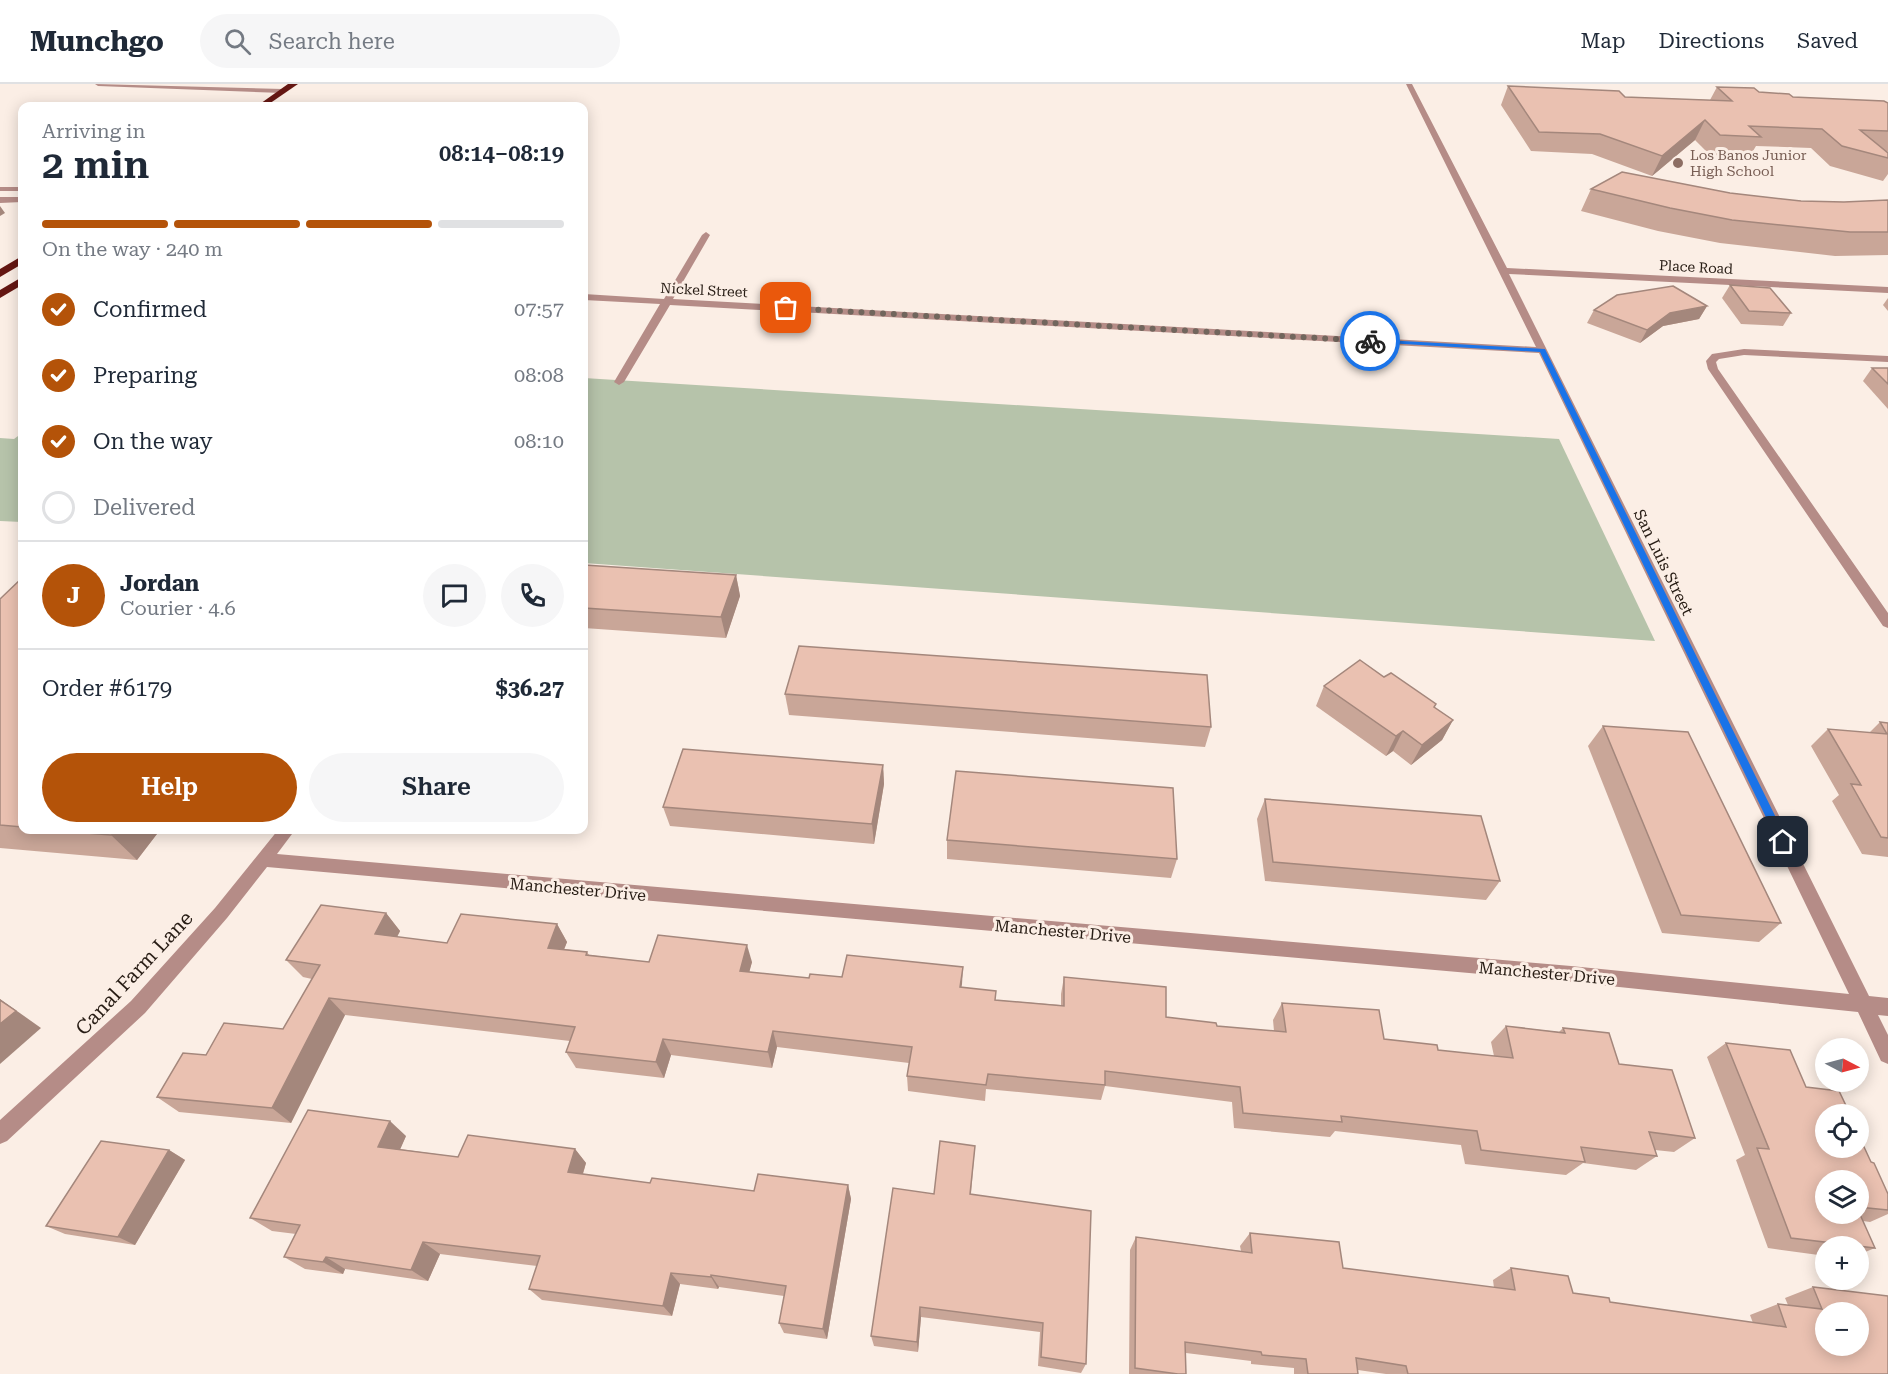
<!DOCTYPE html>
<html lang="en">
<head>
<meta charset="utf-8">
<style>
	body { margin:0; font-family:"Roboto Serif",serif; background:#f6f6f7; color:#1f2937; height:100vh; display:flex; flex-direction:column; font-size:22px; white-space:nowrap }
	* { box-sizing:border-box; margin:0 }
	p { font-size:20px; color:#747a83 }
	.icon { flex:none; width:33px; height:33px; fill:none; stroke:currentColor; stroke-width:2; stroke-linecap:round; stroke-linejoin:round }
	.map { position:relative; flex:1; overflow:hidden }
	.sheet { position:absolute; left:18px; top:18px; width:570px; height:732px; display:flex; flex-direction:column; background:#fff; border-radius:12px; box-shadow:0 3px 15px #0003 }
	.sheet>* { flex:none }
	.needle { width:39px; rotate:96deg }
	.tools { position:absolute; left:1815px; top:954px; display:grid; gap:12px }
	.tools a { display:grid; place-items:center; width:54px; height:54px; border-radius:50%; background:#fff; box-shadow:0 3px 15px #0003; font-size:30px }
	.pin { position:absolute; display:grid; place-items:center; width:51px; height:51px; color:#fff; margin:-26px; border-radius:12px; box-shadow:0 3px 9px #0006 }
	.courier { position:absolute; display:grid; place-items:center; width:60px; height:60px; margin:-30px; border:4px solid #1a73e8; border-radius:50%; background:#fff; color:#222; box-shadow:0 2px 8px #0007 }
	.overview em { font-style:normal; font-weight:600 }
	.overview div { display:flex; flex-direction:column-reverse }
	.overview { display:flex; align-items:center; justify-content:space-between; height:102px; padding:0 24px }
	h1 { font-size:39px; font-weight:600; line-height:45px }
	.bar { display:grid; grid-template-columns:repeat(4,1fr); gap:9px 6px; align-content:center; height:72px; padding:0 24px }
	.bar i { height:8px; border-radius:4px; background:#e0e1e3 }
	.bar .selected { background:#b45309 }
	.bar p { grid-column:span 4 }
	.line { display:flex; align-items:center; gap:15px; padding:0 24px; border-top:2px solid #e0e1e3 }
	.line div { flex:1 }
	.round { display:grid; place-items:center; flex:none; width:63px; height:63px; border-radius:32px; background:#f6f6f7 }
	ol { padding:0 24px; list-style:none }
	li { display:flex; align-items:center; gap:18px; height:66px }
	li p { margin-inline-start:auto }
	li .icon { padding:6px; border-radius:50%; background:#b45309; color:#fff; stroke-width:4 }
	li:last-child { color:#747a83 }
	li i { width:33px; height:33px; border:3px solid #e0e1e3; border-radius:50% }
	.button { display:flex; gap:12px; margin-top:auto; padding:12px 24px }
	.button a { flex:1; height:69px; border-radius:36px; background:#b45309; color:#fff; font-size:24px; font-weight:600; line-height:69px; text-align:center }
	.button a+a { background:#f6f6f7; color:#1f2937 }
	header { display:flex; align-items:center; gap:36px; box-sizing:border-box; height:84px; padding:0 30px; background:#fff; border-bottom:2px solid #e0e1e3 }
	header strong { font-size:28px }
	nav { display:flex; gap:33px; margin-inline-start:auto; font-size:21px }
	.search { width:420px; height:54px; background:#f6f6f7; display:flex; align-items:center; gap:15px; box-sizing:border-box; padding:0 21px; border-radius:33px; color:#747a83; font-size:22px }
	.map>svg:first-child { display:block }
	.green { fill:#b6c3aa }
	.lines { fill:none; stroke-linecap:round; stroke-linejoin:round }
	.minor { fill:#b58c87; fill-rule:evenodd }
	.highway { fill:#651713; fill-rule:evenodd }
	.wall { fill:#c9a698; fill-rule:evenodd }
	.shaded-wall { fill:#a4877c }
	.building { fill:#eac1b1; stroke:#a4877c; stroke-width:1.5; fill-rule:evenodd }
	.route { fill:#1a73e8 }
	.done { stroke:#71665d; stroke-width:6; stroke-dasharray:0 10.8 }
	.education-dot { fill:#8d6e63; stroke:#fbeee5; stroke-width:2 }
	.labels { text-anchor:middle; stroke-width:6; stroke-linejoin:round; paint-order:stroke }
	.far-education-label { font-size:14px; fill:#785e54; stroke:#fbeee5; text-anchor:start }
	.far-street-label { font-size:14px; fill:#271c14; stroke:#fbeee5 }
	.street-label { font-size:16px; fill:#271c14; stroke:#fbeee5 }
	.near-street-label { font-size:20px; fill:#271c14; stroke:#fbeee5 }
</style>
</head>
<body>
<header>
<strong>Munchgo</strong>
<div class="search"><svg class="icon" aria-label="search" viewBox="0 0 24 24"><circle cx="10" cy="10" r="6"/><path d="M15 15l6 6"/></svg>Search here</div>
<nav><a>Map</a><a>Directions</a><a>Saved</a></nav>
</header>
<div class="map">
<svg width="1888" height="1290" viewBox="0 0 1888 1290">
	<rect width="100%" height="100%" fill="#fbeee5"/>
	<g class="green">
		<polygon points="584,294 1559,355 1655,557 584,479"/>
		<polygon points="22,349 22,438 0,437 0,354 14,355"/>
	</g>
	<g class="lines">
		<g class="minor">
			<polygon points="95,0 283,5 286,7 283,9 98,2"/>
			<polygon points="1406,0 1412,0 1507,184 1888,203 1888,209 1509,190 1869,912 1888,914 1888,932 1878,931 1888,951 1888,980 1881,977 1858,928 1571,898 267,783 227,834 145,929 7,1057 0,1060 0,1036 131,917 215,824 278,746 295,746 277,770 1571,882 1849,910 1539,269 670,221 624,298 619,301 614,298 660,220 584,216 584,210 664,215 702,151 706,148 710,151 673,215 1536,263"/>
			<rect x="0" y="103" width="22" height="4"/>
			<polygon points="0,113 22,113 22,118 0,119"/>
			<polygon points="1744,265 1888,272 1888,278 1744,271 1719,275 1716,278 1718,285 1888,529 1888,544 1883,542 1708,285 1706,277 1712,270"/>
		</g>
		<g class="highway">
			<polygon points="288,0 298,0 266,22 257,22"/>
			<polygon points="22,172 22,180 0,193 0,185"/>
			<polygon points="22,193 22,201 0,214 0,206"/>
		</g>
	</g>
	<g class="wall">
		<polygon points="1508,2 1625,13 1710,16 1717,3 1793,13 1888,19 1888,68 1886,67 1888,69 1888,90 1883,97 1830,82 1811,64 1756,62 1750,72 1710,71 1695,56 1652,92 1592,70 1531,67 1501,21"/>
		<polygon points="1591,105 1730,109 1801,117 1844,118 1888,116 1888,171 1835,172 1720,159 1658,147 1581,127"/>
		<polygon points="1730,201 1791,229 1783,242 1741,240 1722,214"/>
		<polygon points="1888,214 1888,227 1883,221"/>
		<polygon points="1707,222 1699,235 1663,242 1640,259 1587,239 1594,226"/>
		<polygon points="1872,284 1888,284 1888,325 1863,297"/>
		<polygon points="584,481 736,491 740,512 726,554 584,544"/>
		<polygon points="22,494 22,746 160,746 137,776 0,764 0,515"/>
		<polygon points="1384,593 1453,636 1442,656 1411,681 1393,667 1386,672 1316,622 1324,602"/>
		<polygon points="785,610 1211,643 1205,663 789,631"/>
		<polygon points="1880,638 1888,639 1888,773 1862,770 1832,717 1839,711 1811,662 1828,645 1869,649"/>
		<polygon points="1603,642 1781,839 1759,858 1662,849 1588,662"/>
		<polygon points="883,681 884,700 874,760 670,742 663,723"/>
		<polygon points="1265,715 1500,797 1486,816 1265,797 1257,735"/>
		<polygon points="947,756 1177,775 1171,794 947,775"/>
		<polygon points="386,829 400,847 397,853 447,859 557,840 567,858 564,865 587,868 589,871 649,878 752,878 749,888 809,894 842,893 962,903 995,916 1061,921 1061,910 1064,893 1166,933 1217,942 1274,947 1273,936 1282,919 1384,955 1438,966 1494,972 1491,958 1506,942 1559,948 1563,944 1619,980 1695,1054 1674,1068 1655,1066 1657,1072 1636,1086 1583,1079 1566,1091 1465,1080 1461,1061 1335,1047 1330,1053 1234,1044 1232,1018 1105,1002 1101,1016 986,1005 985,1017 908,1007 907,992 909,979 777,963 772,984 671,971 664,994 576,984 566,968 570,957 345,931 291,1039 179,1028 157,1013 206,971 283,945 312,895 303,893 286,876"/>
		<path d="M1726 959 1806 1003 1871 1078 1888 1110V1130L1870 1138 1863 1137 1875 1164 1858 1171V1162H1826V1172L1768 1164 1736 1076 1745 1071 1707 973ZM1858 1096V1130H1826Z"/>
		<polygon points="406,1052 400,1065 458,1073 575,1065 586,1079 583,1090 650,1099 754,1107 848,1101 851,1115 827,1255 784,1249 779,1239 784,1212 719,1203 718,1205 680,1200 672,1232 542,1216 529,1205 537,1182 440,1170 428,1197 345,1185 343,1190 305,1185 284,1173 296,1150 272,1147 250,1134"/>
		<polygon points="975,1062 971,1110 1086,1280 1081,1289 1038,1282 1040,1248 921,1233 918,1268 874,1262 871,1252 934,1110"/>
		<polygon points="169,1066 185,1076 135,1161 65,1150 46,1142"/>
		<polygon points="1250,1149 1343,1184 1494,1204 1493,1196 1511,1184 1573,1209 1610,1218 1753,1239 1750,1231 1778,1220 1788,1221 1785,1214 1813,1203 1888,1290 1386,1290 1358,1286 1358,1290 1294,1290 1294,1284 1251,1280 1251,1277 1186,1269 1186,1290 1129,1290 1130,1166 1136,1153 1241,1167 1240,1162"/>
	</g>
	<g class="shaded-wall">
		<polygon points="1705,36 1695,56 1652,92 1662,72"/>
		<polygon points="0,122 5,129 0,132"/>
		<polygon points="1707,222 1699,235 1663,242 1640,259 1647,246 1670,229"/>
		<polygon points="736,491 740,512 726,554 721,533"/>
		<polygon points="1453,636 1442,656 1411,681 1422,661"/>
		<polygon points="1403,647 1393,667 1386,672 1396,652"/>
		<polygon points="883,681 884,700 874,760 872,740"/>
		<polygon points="115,746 160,746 137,776 111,751"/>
		<polygon points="386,829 400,847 389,868 375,850"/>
		<polygon points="557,840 567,858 558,881 548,864"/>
		<polygon points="747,861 752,878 745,904 740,887"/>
		<polygon points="963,883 962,900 959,920 960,903"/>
		<polygon points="329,914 345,931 291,1039 272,1024"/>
		<polygon points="0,915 41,944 0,980"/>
		<polygon points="773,947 777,963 772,984 768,968"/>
		<polygon points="663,955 671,971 664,994 656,978"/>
		<polygon points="390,1037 406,1052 395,1077 378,1063"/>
		<polygon points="575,1065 586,1079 579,1102 568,1088"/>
		<polygon points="169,1066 185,1076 135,1161 118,1153"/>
		<polygon points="848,1101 851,1115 827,1255 823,1245"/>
		<polygon points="423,1158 440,1170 428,1197 411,1186"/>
		<polygon points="326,1173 345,1185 343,1190 323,1178"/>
		<polygon points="671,1189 680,1200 672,1232 663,1222"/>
		<polygon points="711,1191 719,1203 718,1205 711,1193"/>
		<polygon points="920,1223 921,1233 918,1268 917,1258"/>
	</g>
	<g class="building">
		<polygon points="1508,2 1619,7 1625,13 1732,17 1717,3 1754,4 1759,8 1789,10 1793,13 1884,17 1888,19 1888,47 1860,46 1888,69 1888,74 1842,62 1822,45 1749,42 1761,53 1720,51 1705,36 1662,72 1600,50 1539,48"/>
		<polygon points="1622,88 1730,109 1801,117 1844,118 1888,116 1888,148 1850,148 1732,136 1670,124 1591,105"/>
		<polygon points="1730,201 1770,204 1791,229 1749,227"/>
		<polygon points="1673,202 1707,222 1670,229 1647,246 1594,226 1617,211"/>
		<polygon points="1872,284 1888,284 1888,300"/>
		<polygon points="584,481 736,491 721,533 584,524"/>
		<polygon points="22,494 22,743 0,741 0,515"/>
		<polygon points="799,562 1207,591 1211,643 785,610"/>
		<polygon points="1360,576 1384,593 1391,589 1436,620 1434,623 1453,636 1422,661 1403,647 1396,652 1324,602"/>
		<polygon points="1880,638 1888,639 1888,754 1881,753 1851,700 1861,701 1828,645 1887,650"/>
		<polygon points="1603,642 1688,648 1781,839 1681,831"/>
		<polygon points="683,665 883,681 872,740 663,723"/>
		<polygon points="956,687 1173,704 1177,775 947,756"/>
		<polygon points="1265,715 1481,732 1500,797 1273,778"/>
		<polygon points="48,746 115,746 111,751"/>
		<polygon points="321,821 386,829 375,850 447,859 461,830 557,840 548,864 587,868 586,871 649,878 658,851 747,861 740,887 809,894 810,890 842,893 847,871 963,883 960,903 996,907 995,916 1064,922 1064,893 1166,903 1166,933 1216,939 1217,942 1286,948 1282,919 1379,926 1384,955 1437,961 1438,966 1513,974 1506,942 1565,949 1563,944 1609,949 1619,980 1672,986 1695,1054 1649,1048 1657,1072 1581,1063 1585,1078 1481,1066 1477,1047 1341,1032 1342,1038 1243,1029 1240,1003 1105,987 1105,1001 988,990 986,1001 907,992 912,963 773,947 768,968 663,955 656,978 566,968 575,943 329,914 272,1024 157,1013 183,969 206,971 224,939 283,945 320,881 286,876"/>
		<polygon points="0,916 16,927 0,940"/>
		<polygon points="1726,959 1790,966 1806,1003 1839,1007 1850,1030 1826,1030 1826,1064 1858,1064 1858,1050 1871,1078 1874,1079 1888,1110 1888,1126 1858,1123 1858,1096 1826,1096 1826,1130 1858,1130 1858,1126 1875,1164 1791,1154 1757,1064 1769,1065"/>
		<polygon points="308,1026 390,1037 378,1063 458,1073 468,1051 575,1065 568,1088 650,1099 652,1094 754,1107 758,1090 848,1101 823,1245 779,1239 786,1202 711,1191 711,1193 671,1189 663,1222 529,1205 540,1172 423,1158 411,1186 326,1173 323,1178 284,1173 300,1141 250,1134"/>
		<polygon points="101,1057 169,1066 118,1153 46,1142"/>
		<polygon points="940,1057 975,1062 970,1110 1091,1127 1086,1280 1041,1273 1043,1239 920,1223 917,1258 871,1252 893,1104 934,1110"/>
		<path d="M1250 1149 1339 1158 1343 1184 1515 1206 1511 1184 1568 1192 1573 1209 1609 1214 1610 1218 1786 1243 1778 1220 1822 1225 1813 1203 1888 1212V1290H1408L1406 1282 1356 1274 1358 1290H1308L1306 1275 1262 1271 1261 1268 1185 1258 1186 1290H1178L1135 1284 1136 1153 1252 1169ZM1826 1228H1858V1262H1826Z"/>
	</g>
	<polygon class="route" points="1367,255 1545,265 1788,758 1787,761 1779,761 1778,758 1540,268 1370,258"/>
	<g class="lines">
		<polyline class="done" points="786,224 1370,257"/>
	</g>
	<circle class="education-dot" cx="1678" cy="79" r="6"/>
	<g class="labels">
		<g class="far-education-label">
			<text x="1690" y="76">Los Banos Junior<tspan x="1690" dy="16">High School</tspan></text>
		</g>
		<g class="far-street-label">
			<text transform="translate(1696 183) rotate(3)" y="5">Place Road</text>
			<text transform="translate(704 206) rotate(3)" y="5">Nickel Street</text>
		</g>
		<g class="street-label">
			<text transform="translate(1664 478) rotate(64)" y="6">San Luis Street</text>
			<text transform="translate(578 805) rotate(5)" y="6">Manchester Drive</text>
			<text transform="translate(1063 847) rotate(5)" y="6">Manchester Drive</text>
			<text transform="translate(1547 889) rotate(5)" y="6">Manchester Drive</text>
		</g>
		<g class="near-street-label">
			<text transform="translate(134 889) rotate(-47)" y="7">Canal Farm Lane</text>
		</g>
	</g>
</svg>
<div class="tools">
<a><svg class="needle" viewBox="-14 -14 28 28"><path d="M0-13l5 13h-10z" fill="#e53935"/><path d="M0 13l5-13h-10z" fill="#747a83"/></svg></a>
<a><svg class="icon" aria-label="locate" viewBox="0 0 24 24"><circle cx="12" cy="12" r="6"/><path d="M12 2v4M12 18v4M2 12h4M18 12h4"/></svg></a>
<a><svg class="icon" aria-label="layers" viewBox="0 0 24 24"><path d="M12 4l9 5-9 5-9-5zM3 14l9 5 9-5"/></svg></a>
<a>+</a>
<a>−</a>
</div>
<div class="pin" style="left:786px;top:224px;background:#ea580c"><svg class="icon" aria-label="bag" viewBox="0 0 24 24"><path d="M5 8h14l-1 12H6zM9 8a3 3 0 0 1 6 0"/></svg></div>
<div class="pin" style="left:1783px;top:758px;background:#1f2937"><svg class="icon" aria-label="home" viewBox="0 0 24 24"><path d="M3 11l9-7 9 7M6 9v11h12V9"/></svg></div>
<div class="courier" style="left:1370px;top:257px"><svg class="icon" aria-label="bike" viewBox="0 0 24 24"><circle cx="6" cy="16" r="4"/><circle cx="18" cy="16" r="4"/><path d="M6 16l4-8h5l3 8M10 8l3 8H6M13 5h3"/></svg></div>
<section class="sheet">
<div class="overview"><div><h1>2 min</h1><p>Arriving in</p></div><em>08:14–08:19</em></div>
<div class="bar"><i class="selected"></i><i class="selected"></i><i class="selected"></i><i></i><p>On the way · 240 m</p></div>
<ol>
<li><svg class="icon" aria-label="check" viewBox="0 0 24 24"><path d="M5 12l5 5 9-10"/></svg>Confirmed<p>07:57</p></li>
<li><svg class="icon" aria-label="check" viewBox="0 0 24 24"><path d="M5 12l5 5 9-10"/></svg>Preparing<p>08:08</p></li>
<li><svg class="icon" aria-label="check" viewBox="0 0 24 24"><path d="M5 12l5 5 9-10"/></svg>On the way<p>08:10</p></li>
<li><i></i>Delivered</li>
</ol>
<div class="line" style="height:108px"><b class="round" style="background:#b45309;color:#fff">J</b><div><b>Jordan</b><p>Courier · 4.6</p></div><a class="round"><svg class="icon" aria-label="chat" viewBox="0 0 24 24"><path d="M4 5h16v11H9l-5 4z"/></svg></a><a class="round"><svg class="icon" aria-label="phone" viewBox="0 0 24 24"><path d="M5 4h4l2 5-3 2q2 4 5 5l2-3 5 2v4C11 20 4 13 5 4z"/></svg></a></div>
<div class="line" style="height:78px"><div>Order #6179</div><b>$36.27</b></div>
<div class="button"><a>Help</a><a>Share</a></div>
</section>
</div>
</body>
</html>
